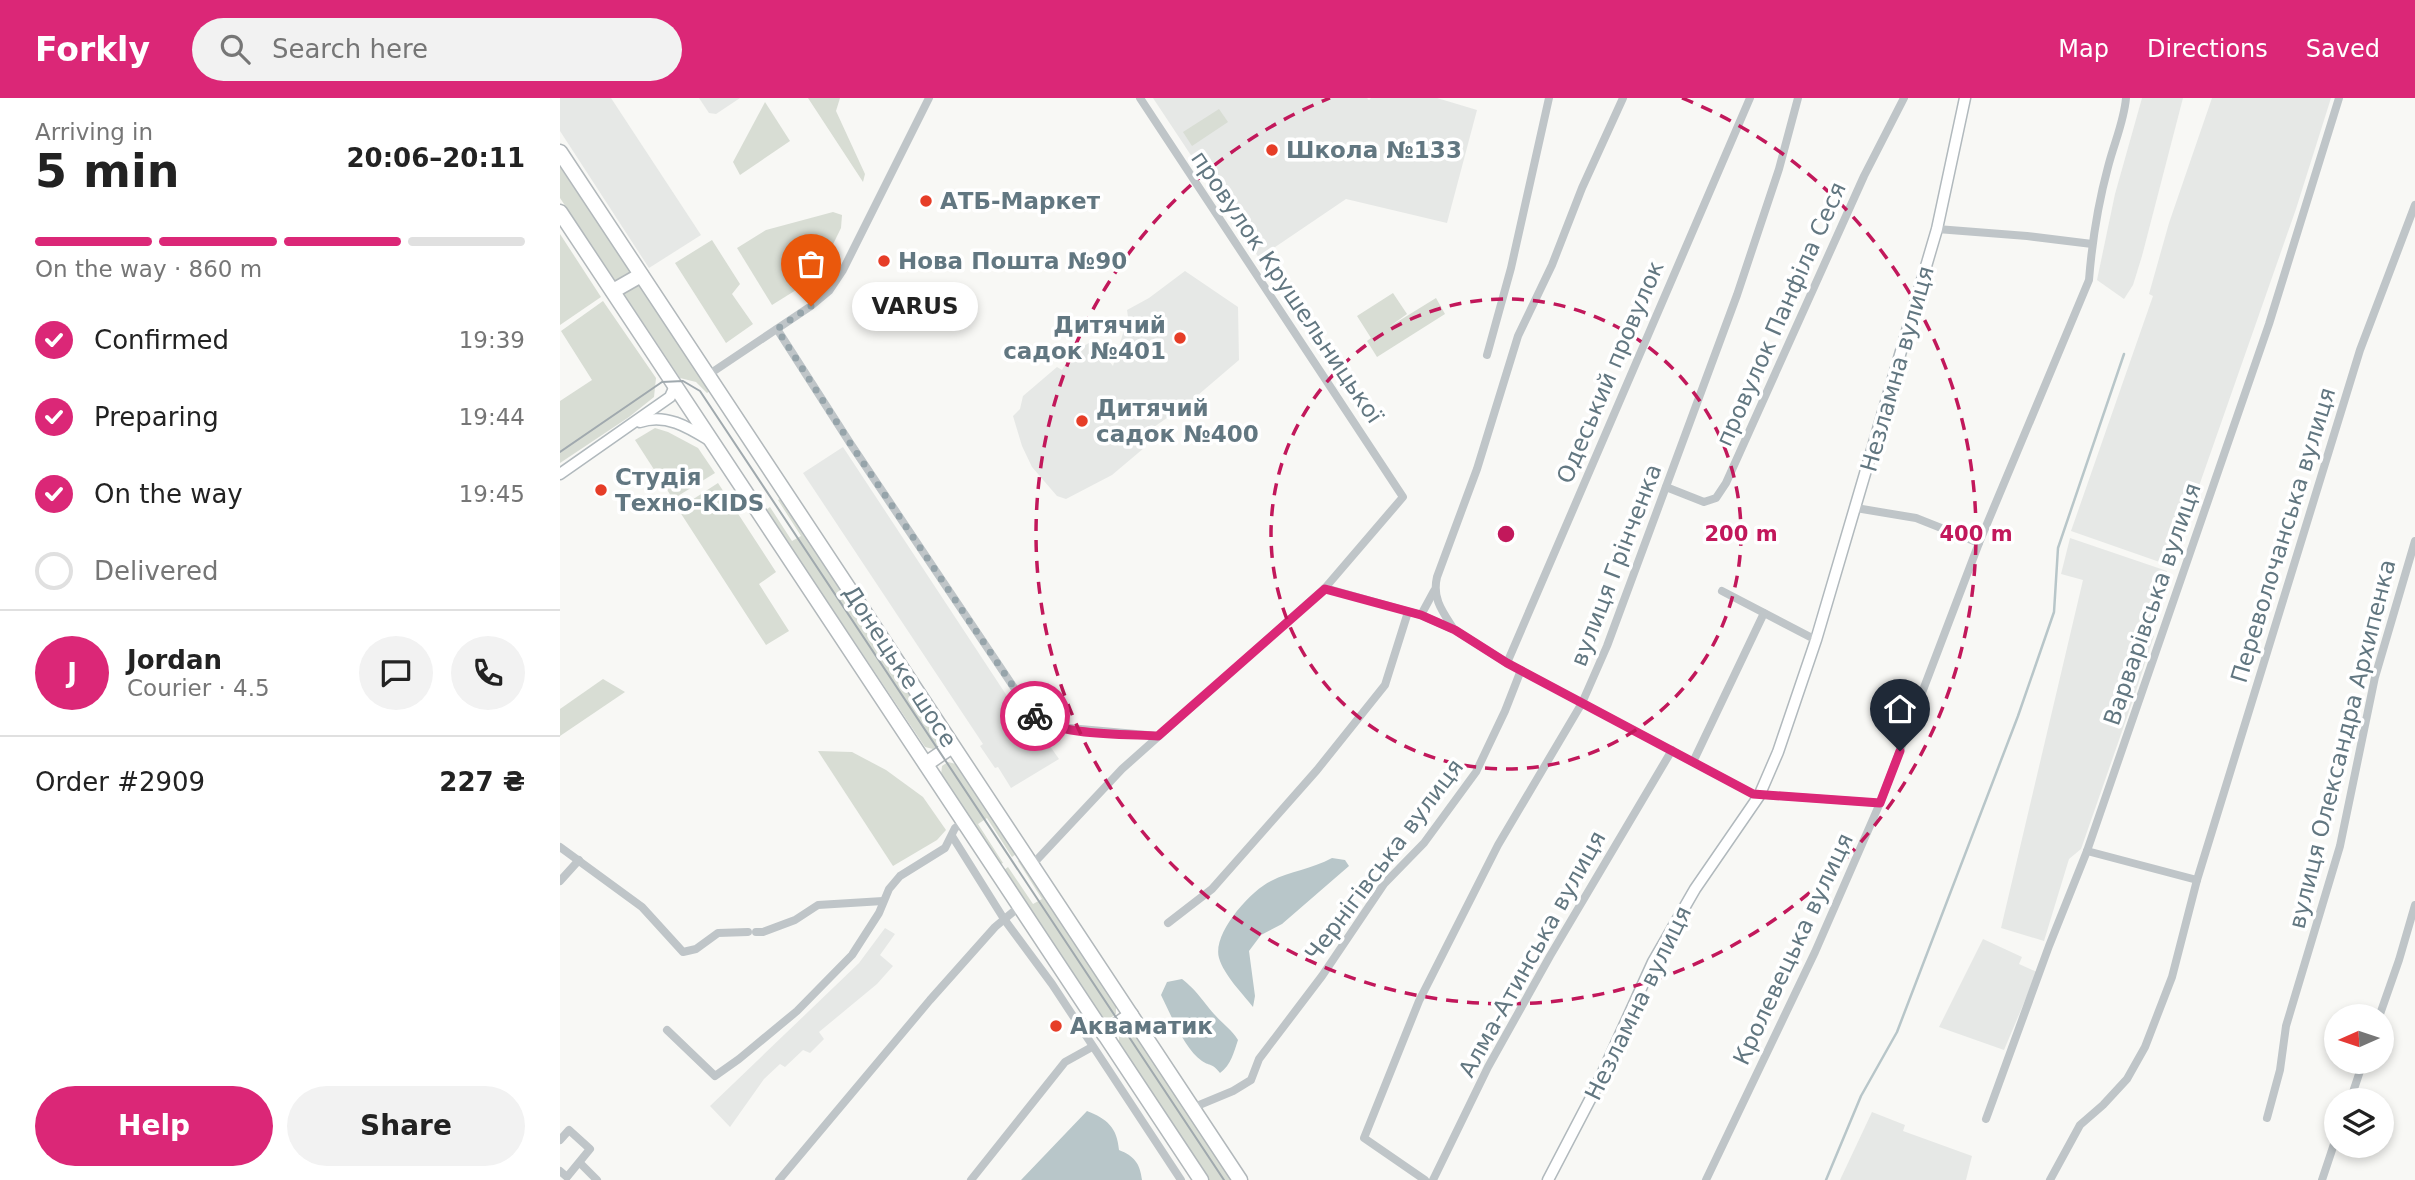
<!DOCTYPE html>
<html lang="en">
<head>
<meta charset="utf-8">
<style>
	body { margin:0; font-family:"DejaVu Sans",sans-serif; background:#f2f2f2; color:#222; height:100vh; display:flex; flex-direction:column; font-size:26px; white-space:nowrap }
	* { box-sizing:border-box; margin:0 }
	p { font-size:23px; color:#767676 }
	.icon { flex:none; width:38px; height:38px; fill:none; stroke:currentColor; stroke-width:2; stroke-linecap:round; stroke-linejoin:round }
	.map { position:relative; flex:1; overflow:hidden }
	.details { display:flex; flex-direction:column; background:#fff; width:560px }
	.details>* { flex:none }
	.needle { width:46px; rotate:267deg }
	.tools { position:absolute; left:1764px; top:906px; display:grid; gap:14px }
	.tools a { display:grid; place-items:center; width:70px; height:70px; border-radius:50%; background:#fff; box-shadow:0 4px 10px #0003; font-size:35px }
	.pin { position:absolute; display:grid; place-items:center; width:60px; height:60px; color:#fff; margin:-72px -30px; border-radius:50% 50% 50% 0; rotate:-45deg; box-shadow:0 0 7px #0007 }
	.pin .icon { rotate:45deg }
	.courier { position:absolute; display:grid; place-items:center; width:70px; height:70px; margin:-35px; border:5px solid #db2777; border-radius:50%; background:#fff; color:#222; box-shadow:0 2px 9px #0007 }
	.bubble { position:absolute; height:49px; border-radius:24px; background:#fff; box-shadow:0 4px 10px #0003; font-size:23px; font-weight:800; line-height:49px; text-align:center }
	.head em { font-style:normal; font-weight:800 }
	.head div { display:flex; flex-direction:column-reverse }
	.head { display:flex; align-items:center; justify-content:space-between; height:119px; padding:0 35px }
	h1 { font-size:46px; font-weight:800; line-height:52px }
	.bar { display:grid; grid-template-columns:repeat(4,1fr); gap:10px 7px; align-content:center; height:84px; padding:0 35px }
	.bar i { height:9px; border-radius:5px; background:#e0e0e0 }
	.bar .on { background:#db2777 }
	.bar p { grid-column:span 4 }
	.line { display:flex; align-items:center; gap:18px; padding:0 35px; border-top:2px solid #e0e0e0 }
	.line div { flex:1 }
	.round { display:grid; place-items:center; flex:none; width:74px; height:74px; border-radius:37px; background:#f2f2f2 }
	ol { padding:0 35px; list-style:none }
	li { display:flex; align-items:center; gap:21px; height:77px }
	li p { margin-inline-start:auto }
	li .icon { padding:7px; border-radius:50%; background:#db2777; color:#fff; stroke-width:4 }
	li:last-child { color:#767676 }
	li i { width:38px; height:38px; border:4px solid #e0e0e0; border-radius:50% }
	.primary-button { display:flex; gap:14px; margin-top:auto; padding:14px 35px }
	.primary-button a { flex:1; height:80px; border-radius:42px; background:#db2777; color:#fff; font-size:28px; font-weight:800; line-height:80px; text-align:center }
	.primary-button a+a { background:#f2f2f2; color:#222 }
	header { display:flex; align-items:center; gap:42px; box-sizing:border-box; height:98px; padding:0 35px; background:#db2777; color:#fff }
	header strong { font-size:33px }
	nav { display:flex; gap:38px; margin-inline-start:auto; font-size:24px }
	.search { width:490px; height:63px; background:#f2f2f2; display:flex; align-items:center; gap:18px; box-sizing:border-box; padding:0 24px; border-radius:38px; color:#767676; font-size:26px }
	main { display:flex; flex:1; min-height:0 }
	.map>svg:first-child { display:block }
	.built { fill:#e6e8e6 }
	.green { fill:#d8ddd4 }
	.water { fill:#b8c6c9 }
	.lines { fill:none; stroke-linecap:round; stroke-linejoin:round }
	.stream { stroke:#b8c6c9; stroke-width:2.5 }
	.secondary-casing { stroke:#b1b9bd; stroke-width:13 }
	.highway-casing { stroke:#b2b8bb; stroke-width:17 }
	.street { stroke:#bfc5c8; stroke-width:8 }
	.secondary { stroke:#fff; stroke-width:10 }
	.highway { stroke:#fff; stroke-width:14 }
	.tram { stroke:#a0a9ae; stroke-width:2 }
	.done { stroke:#96a4aa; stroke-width:7; stroke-dasharray:0 12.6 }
	.route { stroke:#db2777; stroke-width:9 }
	.ring { fill:none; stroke:#c2185b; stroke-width:3.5; stroke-dasharray:12 9 }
	.poi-dot { fill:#e63d27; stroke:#fff; stroke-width:2.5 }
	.labels { text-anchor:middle; stroke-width:7; stroke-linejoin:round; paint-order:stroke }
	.poi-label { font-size:23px; font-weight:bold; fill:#627781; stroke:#fff; text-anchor:start }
	.street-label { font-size:23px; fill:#627781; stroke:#fff }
	.centre { fill:#c2185b; stroke:#fff; stroke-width:3.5 }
	.ring-label { font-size:21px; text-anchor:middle; font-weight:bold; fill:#c2185b; stroke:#fff; stroke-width:7; stroke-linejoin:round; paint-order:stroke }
</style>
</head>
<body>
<header>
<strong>Forkly</strong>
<div class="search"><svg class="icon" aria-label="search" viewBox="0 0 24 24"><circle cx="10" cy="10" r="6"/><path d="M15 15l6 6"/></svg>Search here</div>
<nav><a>Map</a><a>Directions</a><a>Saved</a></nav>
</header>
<main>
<section class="details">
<div class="head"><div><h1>5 min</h1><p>Arriving in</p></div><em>20:06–20:11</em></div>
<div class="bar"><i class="on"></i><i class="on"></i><i class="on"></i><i></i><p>On the way · 860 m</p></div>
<ol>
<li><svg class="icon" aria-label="check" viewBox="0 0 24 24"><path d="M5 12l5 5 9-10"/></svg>Confirmed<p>19:39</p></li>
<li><svg class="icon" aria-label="check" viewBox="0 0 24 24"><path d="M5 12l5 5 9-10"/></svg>Preparing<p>19:44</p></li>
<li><svg class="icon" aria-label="check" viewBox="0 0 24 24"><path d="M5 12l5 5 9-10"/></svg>On the way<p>19:45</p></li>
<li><i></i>Delivered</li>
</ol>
<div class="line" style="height:126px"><b class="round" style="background:#db2777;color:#fff">J</b><div><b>Jordan</b><p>Courier · 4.5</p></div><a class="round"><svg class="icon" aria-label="chat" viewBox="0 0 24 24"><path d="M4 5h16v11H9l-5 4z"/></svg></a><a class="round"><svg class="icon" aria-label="phone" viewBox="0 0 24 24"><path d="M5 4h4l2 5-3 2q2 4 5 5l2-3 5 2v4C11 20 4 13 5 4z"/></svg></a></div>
<div class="line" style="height:91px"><div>Order #2909</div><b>227 ₴</b></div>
<div class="primary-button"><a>Help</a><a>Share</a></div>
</section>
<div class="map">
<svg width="1855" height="1082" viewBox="0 0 1855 1082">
	<rect width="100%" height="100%" fill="#f8f8f5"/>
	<g class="built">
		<polygon points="0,0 51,0 141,137 89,170 0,33"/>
		<polygon points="139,0 180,0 156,16 149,15"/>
		<polygon points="593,0 807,0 809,2 811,0 877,0 917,12 887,125 786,101 699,160"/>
		<polygon points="1582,0 1623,0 1582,158 1573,187 1564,201 1537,182 1555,96"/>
		<polygon points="1652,0 1771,0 1736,111 1611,468 1511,433 1593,198 1589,196 1609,125"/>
		<polygon points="625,173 678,209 679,262 631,303 594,329 584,350 552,377 506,401 497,398 472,369 462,348 453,318 460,311 463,298 497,269 502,272 511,256 532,243 553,268 568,219 567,212 589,200"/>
		<polygon points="283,349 447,598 473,634 478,631 499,661 451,690 438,669 435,670 420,648 423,646 243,375"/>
		<polygon points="1510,440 1607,473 1586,534 1594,538 1574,599 1521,751 1509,761 1484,843 1441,830 1523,482 1501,476"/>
		<polygon points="325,830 335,836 320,857 333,868 317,886 259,934 264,941 250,955 243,952 225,969 220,966 204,981 170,1029 150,1008 299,865"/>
		<polygon points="1423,841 1462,859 1459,866 1477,874 1444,952 1379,929"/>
		<polygon points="1312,1014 1345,1027 1343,1033 1412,1058 1406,1082 1280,1082"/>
	</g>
	<g class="green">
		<polygon points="248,0 280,0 276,13 305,76 303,84"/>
		<polygon points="205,4 230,43 180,77 173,64"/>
		<polygon points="659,11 668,24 632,48 623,34"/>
		<polygon points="0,69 150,293 147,295 136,284 120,280 0,100"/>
		<polygon points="273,114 282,117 281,130 257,179 212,207 177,150 206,132"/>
		<polygon points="0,136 41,199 0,227"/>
		<polygon points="152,142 180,186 172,196 193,226 166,245 115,165"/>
		<polygon points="833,195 847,216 829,229 876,200 885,216 817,259 807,243 811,240 797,218"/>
		<polygon points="43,203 96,280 94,299 69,319 0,365 0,303 32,282 1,233"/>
		<polygon points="95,330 108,334 138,350 155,375 113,401 75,342"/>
		<polygon points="158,385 216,474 199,486 229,533 206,547 118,411"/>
		<polygon points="220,401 380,640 377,648 373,651 365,649 206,412 210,409 232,443 241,438 218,402"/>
		<polygon points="43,581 65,594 0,638 0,611"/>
		<polygon points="258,653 292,654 326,672 363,699 386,732 377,742 333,768"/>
		<polygon points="388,664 396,666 456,756 452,759 427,720 418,726 443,765 440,766 381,677 382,668"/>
		<polygon points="460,762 556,908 556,916 549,921 540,918 444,772 448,769 473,806 482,801 458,763"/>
		<polygon points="566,931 575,934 672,1082 649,1082 559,945 559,936"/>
	</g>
	<g class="water">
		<path d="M772 760 785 762 789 768 722 826 701 837 689 853 695 898 693 909C682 895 664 877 659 860 652 836 690 793 711 783 730 773 752 771 772 760Z"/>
		<path d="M622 881C638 894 641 901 654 916 662 925 671 931 678 942 674 954 671 967 660 975 651 964 651 969 642 963 625 952 610 915 601 897L607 884Z"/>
		<path d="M527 1013C547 1021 557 1029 559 1052 574 1058 580 1065 582 1082H461Z"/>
	</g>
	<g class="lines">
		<polyline class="stream" points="1266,1082 1301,998 1337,934 1458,618 1494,514 1498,450 1564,256"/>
		<defs>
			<g id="secondary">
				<path d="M80 324C105 315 128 329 149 342"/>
				<polyline points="0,376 110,299 115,288"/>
				<polyline points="988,1082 1035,992 1093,864 1135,791 1199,698 1218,654 1256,542 1377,131 1405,0"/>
			</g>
			<g id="highway">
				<polyline points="0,54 680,1082"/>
				<polyline points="0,114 641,1082"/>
				<polyline points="53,193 81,177"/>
				<polyline points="366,666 392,648"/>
				<polyline points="544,936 571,917"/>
			</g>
		</defs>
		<use href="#secondary" class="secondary-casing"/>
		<use href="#highway" class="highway-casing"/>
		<g class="street">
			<polyline points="1377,131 1467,138 1532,146"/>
			<polyline points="217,231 290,345 467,609 481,623 498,629 598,638"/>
			<polyline points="927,257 951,170 989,0"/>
			<polyline points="148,277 251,208 269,193 283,172 369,0"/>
			<polyline points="1106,389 1144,404 1156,400 1166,385 1304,78 1344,0"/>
			<polyline points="1296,410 1356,420 1419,445"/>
			<polyline points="765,490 861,517 895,532 947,565 1193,696 1320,705"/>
			<polyline points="1162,493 1256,542"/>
			<polyline points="861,517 874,493"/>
			<path d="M893 530C882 513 872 500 877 479L917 371 958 238 992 167 1022 90 1063 0"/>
			<polyline points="947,565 1190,0"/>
			<polyline points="1133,664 1204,515"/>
			<polyline points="392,738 444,821 492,886 621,1082"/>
			<polyline points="0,749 82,809 123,854 136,851 158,835 188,834"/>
			<polyline points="1527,753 1637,782"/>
			<polyline points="472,767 562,671 765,490 843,399 580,0"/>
			<polyline points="0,783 19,762"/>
			<polyline points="608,825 652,791 757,672 825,587 848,514"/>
			<polyline points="196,834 203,834 235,822 258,807 323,803"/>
			<polyline points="1819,919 1839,862 1855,807"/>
			<polyline points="107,932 155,978 179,961 237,913 292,857 319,815 329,791 340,778 385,750 395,730 404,724"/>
			<polyline points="1790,1003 1803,964"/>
			<polyline points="632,1010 673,993 691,982 699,961 762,878 824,786 864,745 916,674 945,613 961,572"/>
			<polyline points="1707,1020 1720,972 1726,928 1780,748 1815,579 1855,443"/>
			<polyline points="1426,1021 1489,848 1527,753 1709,226 1779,0"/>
			<polyline points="0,1042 9,1032 30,1051 7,1079 0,1073"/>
			<polyline points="20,1065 37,1082"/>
			<polyline points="219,1082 370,902 435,829 460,808"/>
			<polyline points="411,1082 505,964 532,949"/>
			<polyline points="865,1082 804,1040 859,903 938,747 1022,605 1047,548 1177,197 1219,71 1238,0"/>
			<polyline points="873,1082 928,969 990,858 1112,652"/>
			<path d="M1146 1082 1255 854 1320 705 1419 445 1529 182C1532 144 1538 106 1548 69 1554 45 1564 24 1566 0"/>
			<polyline points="1490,1082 1520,1027 1543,1007 1567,981 1585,949 1612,879 1637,782 1800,252 1855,107"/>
			<polyline points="1762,1082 1776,1040"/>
		</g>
		<use href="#secondary" class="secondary"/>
		<use href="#highway" class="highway"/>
		<polyline class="tram" points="0,354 102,284 123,283 140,293 664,1082"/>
	</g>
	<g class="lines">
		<polyline class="done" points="251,208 217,231 290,345 467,609 475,618"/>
		<path class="route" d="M475 618C495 638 569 636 598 638L765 491 861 517 895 532 947 565 1193 696 1320 705 1340 653"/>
	</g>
	<g class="ring">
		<circle cx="946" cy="436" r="235"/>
		<path d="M1122 0A470 470 0 1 1 770 0"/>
	</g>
	<g class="poi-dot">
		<circle cx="712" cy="52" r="7"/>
		<circle cx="366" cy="103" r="7"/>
		<circle cx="324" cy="163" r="7"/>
		<circle cx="620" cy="240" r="7"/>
		<circle cx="522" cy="323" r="7"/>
		<circle cx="41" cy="392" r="7"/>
		<circle cx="496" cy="928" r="7"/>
	</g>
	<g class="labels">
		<g class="poi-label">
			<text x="726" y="60">Школа №133</text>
			<text x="380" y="111">АТБ-Маркет</text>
			<text x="338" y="171">Нова Пошта №90</text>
			<text x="606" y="235" text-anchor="end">Дитячий<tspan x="606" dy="26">садок №401</tspan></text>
			<text x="536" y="318">Дитячий<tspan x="536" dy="26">садок №400</tspan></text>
			<text x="55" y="387">Студія<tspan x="55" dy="26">Техно-KIDS</tspan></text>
			<text x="510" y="936">Акваматик</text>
		</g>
		<g class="street-label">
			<text transform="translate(727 189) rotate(56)" y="8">провулок Крушельницької</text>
			<text transform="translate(1221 216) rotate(-66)" y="8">провулок Панфіла Сеся</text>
			<text transform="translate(1337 271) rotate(-74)" y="8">Незламна вулиця</text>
			<text transform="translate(1050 274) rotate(-67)" y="8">Одеський провулок</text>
			<text transform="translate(1723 437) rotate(-73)" y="8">Переволочанська вулиця</text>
			<text transform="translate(1056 467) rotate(-69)" y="8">вулиця Грінченка</text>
			<text transform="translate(1592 506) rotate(-71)" y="8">Варварівська вулиця</text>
			<text transform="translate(340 568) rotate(57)" y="8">Донецьке шосе</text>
			<text transform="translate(1782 646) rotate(-76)" y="8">вулиця Олександра Архипенка</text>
			<text transform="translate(824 762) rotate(-53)" y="8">Чернігівська вулиця</text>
			<text transform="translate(1233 851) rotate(-65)" y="8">Кролевецька вулиця</text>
			<text transform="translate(972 856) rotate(-61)" y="8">Алма-Атинська вулиця</text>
			<text transform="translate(1078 905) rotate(-64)" y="8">Незламна вулиця</text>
		</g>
	</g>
	<circle cx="946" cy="436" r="10" class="centre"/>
	<g class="ring-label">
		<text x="1181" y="443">200 m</text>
		<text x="1416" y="443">400 m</text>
	</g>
</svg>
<div class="tools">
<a><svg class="needle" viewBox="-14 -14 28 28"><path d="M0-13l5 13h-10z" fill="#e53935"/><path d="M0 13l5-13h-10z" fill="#767676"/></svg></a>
<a><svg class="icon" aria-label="layers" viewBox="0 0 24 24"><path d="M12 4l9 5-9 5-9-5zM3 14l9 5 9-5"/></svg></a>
</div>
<div class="pin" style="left:251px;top:208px;background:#ea580c"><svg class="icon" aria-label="bag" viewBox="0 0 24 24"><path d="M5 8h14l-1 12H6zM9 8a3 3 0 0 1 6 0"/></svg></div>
<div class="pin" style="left:1340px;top:653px;background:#1f2937"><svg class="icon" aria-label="home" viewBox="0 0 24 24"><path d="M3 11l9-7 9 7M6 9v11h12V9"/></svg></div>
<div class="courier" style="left:475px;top:618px"><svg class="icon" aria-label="bike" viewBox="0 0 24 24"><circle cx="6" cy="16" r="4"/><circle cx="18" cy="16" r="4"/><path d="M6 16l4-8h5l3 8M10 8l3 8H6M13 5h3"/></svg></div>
<div class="bubble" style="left:292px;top:184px;width:126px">VARUS</div>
</div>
</main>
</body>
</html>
